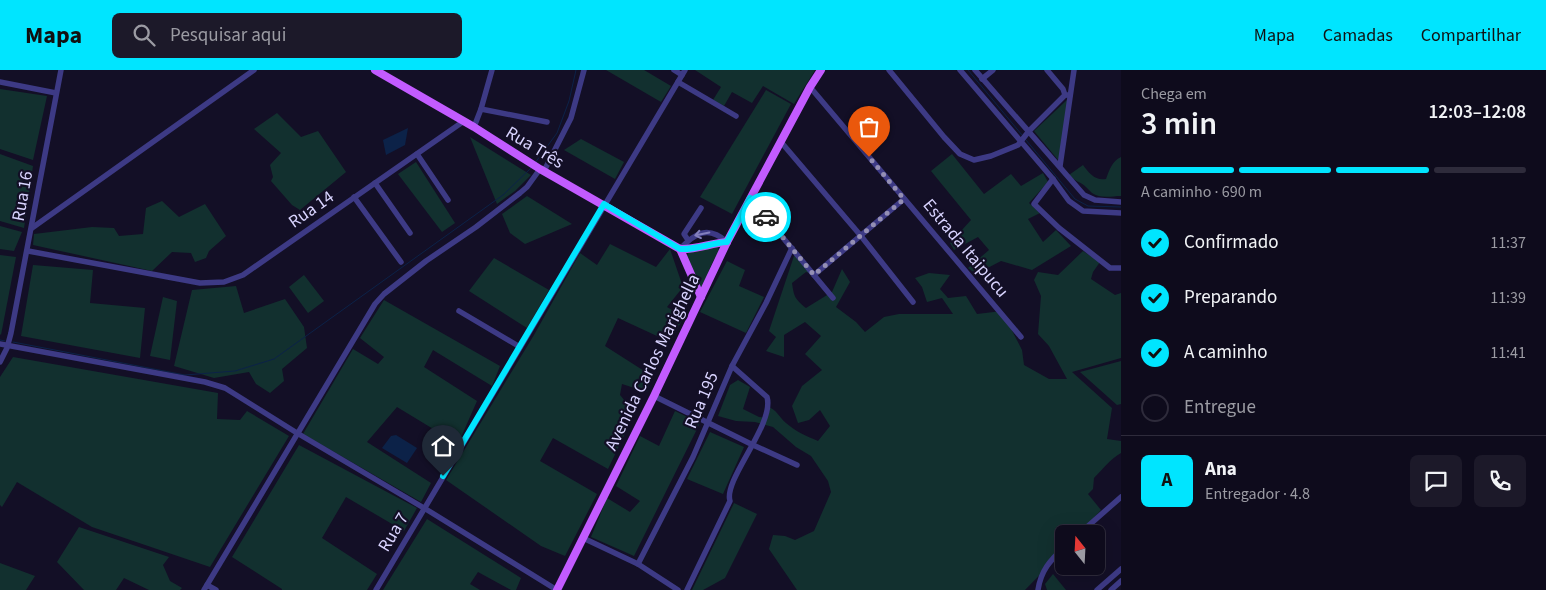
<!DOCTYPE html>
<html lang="pt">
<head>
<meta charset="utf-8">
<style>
	body { margin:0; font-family:"Source Sans 3",sans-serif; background:#1c1929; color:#f1f3f6; height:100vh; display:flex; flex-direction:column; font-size:19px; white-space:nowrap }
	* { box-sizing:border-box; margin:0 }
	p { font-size:16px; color:#9b9ba3 }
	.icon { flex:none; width:28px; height:28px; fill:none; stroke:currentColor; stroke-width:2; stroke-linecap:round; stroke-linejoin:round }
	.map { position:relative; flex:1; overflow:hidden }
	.details { display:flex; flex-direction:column; background:#0e0b1c; width:425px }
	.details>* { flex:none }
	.needle { width:32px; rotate:342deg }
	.controls { position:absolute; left:1055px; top:455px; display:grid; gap:10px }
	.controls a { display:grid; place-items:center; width:50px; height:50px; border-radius:8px; background:#0e0b1c; box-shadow:0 5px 20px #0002,0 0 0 1px #2e2b3b; font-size:25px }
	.pin { position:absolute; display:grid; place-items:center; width:42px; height:42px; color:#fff; margin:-51px -21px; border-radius:50% 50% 50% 0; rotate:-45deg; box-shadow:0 0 5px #0007 }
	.pin .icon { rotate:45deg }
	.courier { position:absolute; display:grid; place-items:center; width:50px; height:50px; margin:-25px; border:4px solid #00e5ff; border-radius:50%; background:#fff; color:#222; box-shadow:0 1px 6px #0007 }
	.headline em { font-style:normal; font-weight:600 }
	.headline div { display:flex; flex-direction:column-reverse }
	.headline { display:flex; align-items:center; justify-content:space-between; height:85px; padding:0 20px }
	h1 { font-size:32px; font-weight:600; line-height:38px }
	.bar { display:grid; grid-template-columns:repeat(4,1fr); gap:8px 5px; align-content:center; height:60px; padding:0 20px }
	.bar i { height:6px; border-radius:4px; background:#2e2b3b }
	.bar .selected { background:#00e5ff }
	.bar p { grid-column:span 4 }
	.line { display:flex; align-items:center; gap:12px; padding:0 20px; border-top:1px solid #2e2b3b }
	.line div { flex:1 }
	.round { display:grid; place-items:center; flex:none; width:52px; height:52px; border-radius:8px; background:#1c1929 }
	ol { padding:0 20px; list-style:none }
	li { display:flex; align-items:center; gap:15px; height:55px }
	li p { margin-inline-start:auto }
	li .icon { padding:5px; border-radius:50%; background:#00e5ff; color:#111; stroke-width:4 }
	li:last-child { color:#9b9ba3 }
	li i { width:28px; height:28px; border:2px solid #2e2b3b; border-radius:50% }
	header { display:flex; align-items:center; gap:30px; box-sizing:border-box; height:70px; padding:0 25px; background:#00e5ff; color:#111 }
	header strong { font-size:24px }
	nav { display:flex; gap:28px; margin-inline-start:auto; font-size:18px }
	.search { width:350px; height:45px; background:#1c1929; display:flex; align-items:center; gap:12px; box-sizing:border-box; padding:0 18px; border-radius:8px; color:#9b9ba3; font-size:19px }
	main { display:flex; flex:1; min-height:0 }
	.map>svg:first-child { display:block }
	.green { fill:#12302f }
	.water { fill:#0c2248 }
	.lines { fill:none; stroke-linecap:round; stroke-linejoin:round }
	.stream { stroke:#0c2248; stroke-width:1 }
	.minor { stroke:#3d3a85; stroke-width:5.5 }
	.major { stroke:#c25bff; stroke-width:8 }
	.oneway { stroke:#837fbc }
	.done { stroke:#948fb3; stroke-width:5; stroke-dasharray:0 9 }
	.route { stroke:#00e5ff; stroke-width:6 }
	.labels { text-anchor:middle; stroke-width:4.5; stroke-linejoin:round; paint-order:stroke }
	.street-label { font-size:18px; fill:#d9d4ff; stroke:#130f26 }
</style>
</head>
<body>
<header>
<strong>Mapa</strong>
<div class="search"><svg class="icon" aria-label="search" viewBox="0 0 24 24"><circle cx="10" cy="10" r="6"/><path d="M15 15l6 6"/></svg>Pesquisar aqui</div>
<nav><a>Mapa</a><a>Camadas</a><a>Compartilhar</a></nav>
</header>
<main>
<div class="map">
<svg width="1121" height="520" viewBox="0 0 1121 520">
	<rect width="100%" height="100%" fill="#130f26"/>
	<g class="green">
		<polygon points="606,0 644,0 671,16 661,32"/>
		<polygon points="695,0 815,0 794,34 763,16 752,33 732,22 724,36 713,30 721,17"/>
		<polygon points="0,19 47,26 33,90 0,79"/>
		<polygon points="766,20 791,34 732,144 700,127"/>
		<polygon points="1068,29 1059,91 1034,61"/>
		<polygon points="277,43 301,67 318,61 346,102 300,140 292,135 271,111 273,107 270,95 281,83 254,59"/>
		<polygon points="470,67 531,105 515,121 497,134"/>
		<polygon points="581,69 624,92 615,109 564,80"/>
		<polygon points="0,84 33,96 24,158 0,151"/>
		<polygon points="952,84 984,124 1011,104 1021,116 1043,103 1048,112 1029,133 1040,143 1028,149 1043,172 1056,160 1071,176 1032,200 1001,191 976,204 968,198 989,180 978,167 954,180 950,173 971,150 931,101"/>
		<path d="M1121 87V126C1112 126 1100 129 1092 123 1090 121 1088 119 1086 117 1081 112 1074 111 1069 105L1083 95C1089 103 1095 111 1106 109 1109 101 1112 91 1121 87Z"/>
		<polygon points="416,92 455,153 442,162 398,104"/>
		<polygon points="527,126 572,154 525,174 510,163 502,144"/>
		<polygon points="162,131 179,147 205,134 226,166 209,181 206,188 195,192 191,183 172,182 152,201 33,175 34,164 92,157 114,158 119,166 143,164 146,138"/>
		<polygon points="0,156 22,162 14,181 0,179"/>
		<polygon points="610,174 656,197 670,179 683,217 667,237 684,247 670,272 618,248 605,276 652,306 647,322 622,314 620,325 635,343 608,399 553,368 540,391 597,424 565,486 541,476 446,410 534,265 580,183 597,195"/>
		<path d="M717 176 720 182C710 190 708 207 702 219L699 218 686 187 689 182Z"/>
		<path d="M1083 181 1100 192 1093 202 1091 209 1115 225 1121 223V288L1072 302 1112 338 1107 369 1121 371V383C1110 389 1103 399 1094 408L1093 419 1088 424 1101 440 1079 464H1064V480L1025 520H797L769 479 773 465 785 466 795 470 814 461 831 422 828 411 811 386 796 377 773 357 755 352 736 351 718 346 730 315 738 310 750 317 743 339 759 347 768 348V337C776 339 779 347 786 353 795 361 806 366 818 371L830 356 820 340 809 350 798 353 792 336 802 316 822 300 805 284 821 266 805 252 784 265V287L766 281 776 267 769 261 795 183 809 197V203L806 202 792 213C794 227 795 229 806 238L832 222 842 199 850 212 836 237 856 252 865 262 884 247 899 244H953L942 228 927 232 922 217 915 208 929 203 950 205 940 219 948 228 966 226 977 244 1002 241 1022 280 1024 295 1049 309H1067L1049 276 1038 264 1041 226 1034 210 1038 202 1058 205Z"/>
		<polygon points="0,185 16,187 1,265 0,264"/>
		<polygon points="494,188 549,220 527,258 469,221"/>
		<polygon points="727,191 745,200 739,216 764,227 746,263 700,242"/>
		<polygon points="33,195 93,200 90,233 145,238 140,288 21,266"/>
		<polygon points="304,205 324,231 308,243 289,217"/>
		<polygon points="236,216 244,243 285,229 304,257 307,278 282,299 284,311 270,323 256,314 249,302 214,308 174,296 192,220"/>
		<polygon points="163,227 177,231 170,290 150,286"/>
		<polygon points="384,230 500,296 492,316 433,280 424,297 477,331 458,374 397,337 367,372 431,413 421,432 303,364 353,279 378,294 384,287 360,268"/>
		<polygon points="13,287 218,323 217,349 240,350 247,341 289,366 210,497 92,457 17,412 2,437 0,435 0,307"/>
		<polygon points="1121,291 1121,334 1117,335 1080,302"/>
		<polygon points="675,341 700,353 634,486 591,467 607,428 630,442 640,431 616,416 640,366 659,376"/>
		<polygon points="710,362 744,377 723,424 687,409"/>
		<polygon points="299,375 417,438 404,461 346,427 322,468 377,504 367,520 282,520 282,519 232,487"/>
		<polygon points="734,433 757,444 725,508 703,520 692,520"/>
		<polygon points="427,449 521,508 516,520 511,520 478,502 470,514 480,520 383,520"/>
		<polygon points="79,457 169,487 163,495 170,511 182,518 180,520 149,520 124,508 116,520 84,520 57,492"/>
		<polygon points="0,493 35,506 26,520 0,520"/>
		<polygon points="1053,504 1066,520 1047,520 1045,514"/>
	</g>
	<g class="water">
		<polygon points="408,58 405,75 386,85 383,70"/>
		<polygon points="396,365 417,378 407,393 382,378 391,366"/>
	</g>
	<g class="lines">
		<g class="stream">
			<polyline points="968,0 1022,65"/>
			<polyline points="1026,70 1075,129 1088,136 1121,137"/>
			<polyline points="535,93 557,63 569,31 576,0"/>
			<polyline points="0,270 5,271"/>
			<polyline points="13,272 185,305 235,301 274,289 503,125 531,98"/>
		</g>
		<g class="minor">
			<polyline points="674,0 682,5"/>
			<polyline points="889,0 944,67 960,84 974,90 991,86 1018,75 1029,61 1065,25"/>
			<polyline points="960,0 1053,109 1069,131 1083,141 1121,143"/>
			<polyline points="975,0 1084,125 1095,130 1121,132"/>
			<polyline points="1047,0 1063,19 1065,25 1069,25"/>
			<polyline points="982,9 993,0"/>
			<polyline points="0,12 56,23"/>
			<polyline points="678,12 736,46"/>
			<polyline points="810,17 1021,267"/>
			<polyline points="481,39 547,52"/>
			<polyline points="474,57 481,39 492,0"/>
			<polyline points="781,72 861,166 913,232"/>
			<polyline points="417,84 448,130"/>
			<polyline points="1060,96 1074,0"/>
			<polyline points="544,101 571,48 584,0"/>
			<polyline points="1053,109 1034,134 1059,158 1110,198 1121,198"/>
			<polyline points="375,113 410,163"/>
			<polyline points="354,127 401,192"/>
			<polyline points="750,128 833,228"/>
			<polyline points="32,158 254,0"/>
			<polyline points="688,170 684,164 701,138"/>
			<path d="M680 179C695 163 708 155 727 172"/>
			<polyline points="28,181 200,213 224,212 243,205 464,51"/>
			<polyline points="814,205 904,129"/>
			<polyline points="459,241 520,277"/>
			<polyline points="0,274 205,312 225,318 297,363 424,438 557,520"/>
			<polyline points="0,292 7,278 11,263 61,0"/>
			<polyline points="654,326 753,375 797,395"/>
			<polyline points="1079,464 1121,427"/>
			<polyline points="583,468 638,494 678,520"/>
			<polyline points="638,494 693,387 732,296 766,233 792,178"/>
			<polyline points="207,515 216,520"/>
			<polyline points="204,520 375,234 384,224 426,191 476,157 520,123 527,117 540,99"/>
			<polyline points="376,520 685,0"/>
			<path d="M687 520 730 431C723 410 775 354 767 327L732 296"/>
			<path d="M1038 520C1041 500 1050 491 1064 477"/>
			<polyline points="1097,520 1121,499"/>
			<polyline points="1111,520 1121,511"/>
		</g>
		<g class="major">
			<path d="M375 0 474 57 540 99 680 179C696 180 711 173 727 172"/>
			<polyline points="680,179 701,227"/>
			<polyline points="557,520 654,326 727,172 810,17 821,0"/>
		</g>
	</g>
	<defs><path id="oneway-shaft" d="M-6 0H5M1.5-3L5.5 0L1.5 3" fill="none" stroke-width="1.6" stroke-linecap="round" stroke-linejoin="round" transform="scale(1.25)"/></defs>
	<use class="oneway" href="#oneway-shaft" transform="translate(702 164) rotate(168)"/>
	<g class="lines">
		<polyline class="done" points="766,147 814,205 904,129 869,87"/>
		<path class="route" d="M443 406 604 134 680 179C696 180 711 173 727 172L750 128 766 147"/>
	</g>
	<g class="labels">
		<g class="street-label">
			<text transform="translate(535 77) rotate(31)" y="6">Rua Três</text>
			<text transform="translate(22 126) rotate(-80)" y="6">Rua 16</text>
			<text transform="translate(311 139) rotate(-35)" y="6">Rua 14</text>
			<text transform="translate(966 178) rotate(50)" y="6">Estrada Itaipucu</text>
			<text transform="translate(652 292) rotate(-64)" y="6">Avenida Carlos Marighella</text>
			<text transform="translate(701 330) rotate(-67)" y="6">Rua 195</text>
			<text transform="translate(393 462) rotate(-59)" y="6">Rua 7</text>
		</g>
	</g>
</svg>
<div class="controls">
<a><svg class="needle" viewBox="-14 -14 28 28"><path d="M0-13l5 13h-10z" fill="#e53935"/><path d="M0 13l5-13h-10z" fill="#9b9ba3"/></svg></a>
</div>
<div class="pin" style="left:869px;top:87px;background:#ea580c"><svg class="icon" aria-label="bag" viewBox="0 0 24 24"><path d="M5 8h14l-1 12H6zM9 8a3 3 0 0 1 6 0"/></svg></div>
<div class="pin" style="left:443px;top:406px;background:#1f2937"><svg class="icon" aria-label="home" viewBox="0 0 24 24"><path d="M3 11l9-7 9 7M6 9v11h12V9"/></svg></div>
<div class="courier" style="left:766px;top:147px"><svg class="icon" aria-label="car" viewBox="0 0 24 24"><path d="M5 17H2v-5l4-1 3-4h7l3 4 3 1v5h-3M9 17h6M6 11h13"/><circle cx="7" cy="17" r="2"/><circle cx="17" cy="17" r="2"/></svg></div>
</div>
<section class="details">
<div class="headline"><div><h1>3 min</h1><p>Chega em</p></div><em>12:03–12:08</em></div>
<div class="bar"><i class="selected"></i><i class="selected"></i><i class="selected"></i><i></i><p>A caminho · 690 m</p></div>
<ol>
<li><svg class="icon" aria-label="check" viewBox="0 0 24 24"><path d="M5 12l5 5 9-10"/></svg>Confirmado<p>11:37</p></li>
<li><svg class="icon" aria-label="check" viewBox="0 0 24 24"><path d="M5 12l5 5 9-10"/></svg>Preparando<p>11:39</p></li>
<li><svg class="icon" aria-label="check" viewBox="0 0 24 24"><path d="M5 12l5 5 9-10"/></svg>A caminho<p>11:41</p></li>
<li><i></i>Entregue</li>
</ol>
<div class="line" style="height:90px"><b class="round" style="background:#00e5ff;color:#111">A</b><div><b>Ana</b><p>Entregador · 4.8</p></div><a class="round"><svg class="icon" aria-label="chat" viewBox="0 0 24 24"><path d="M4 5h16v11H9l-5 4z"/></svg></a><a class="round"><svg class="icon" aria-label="phone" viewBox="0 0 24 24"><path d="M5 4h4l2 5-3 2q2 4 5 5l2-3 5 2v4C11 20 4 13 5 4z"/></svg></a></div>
</section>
</main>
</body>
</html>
